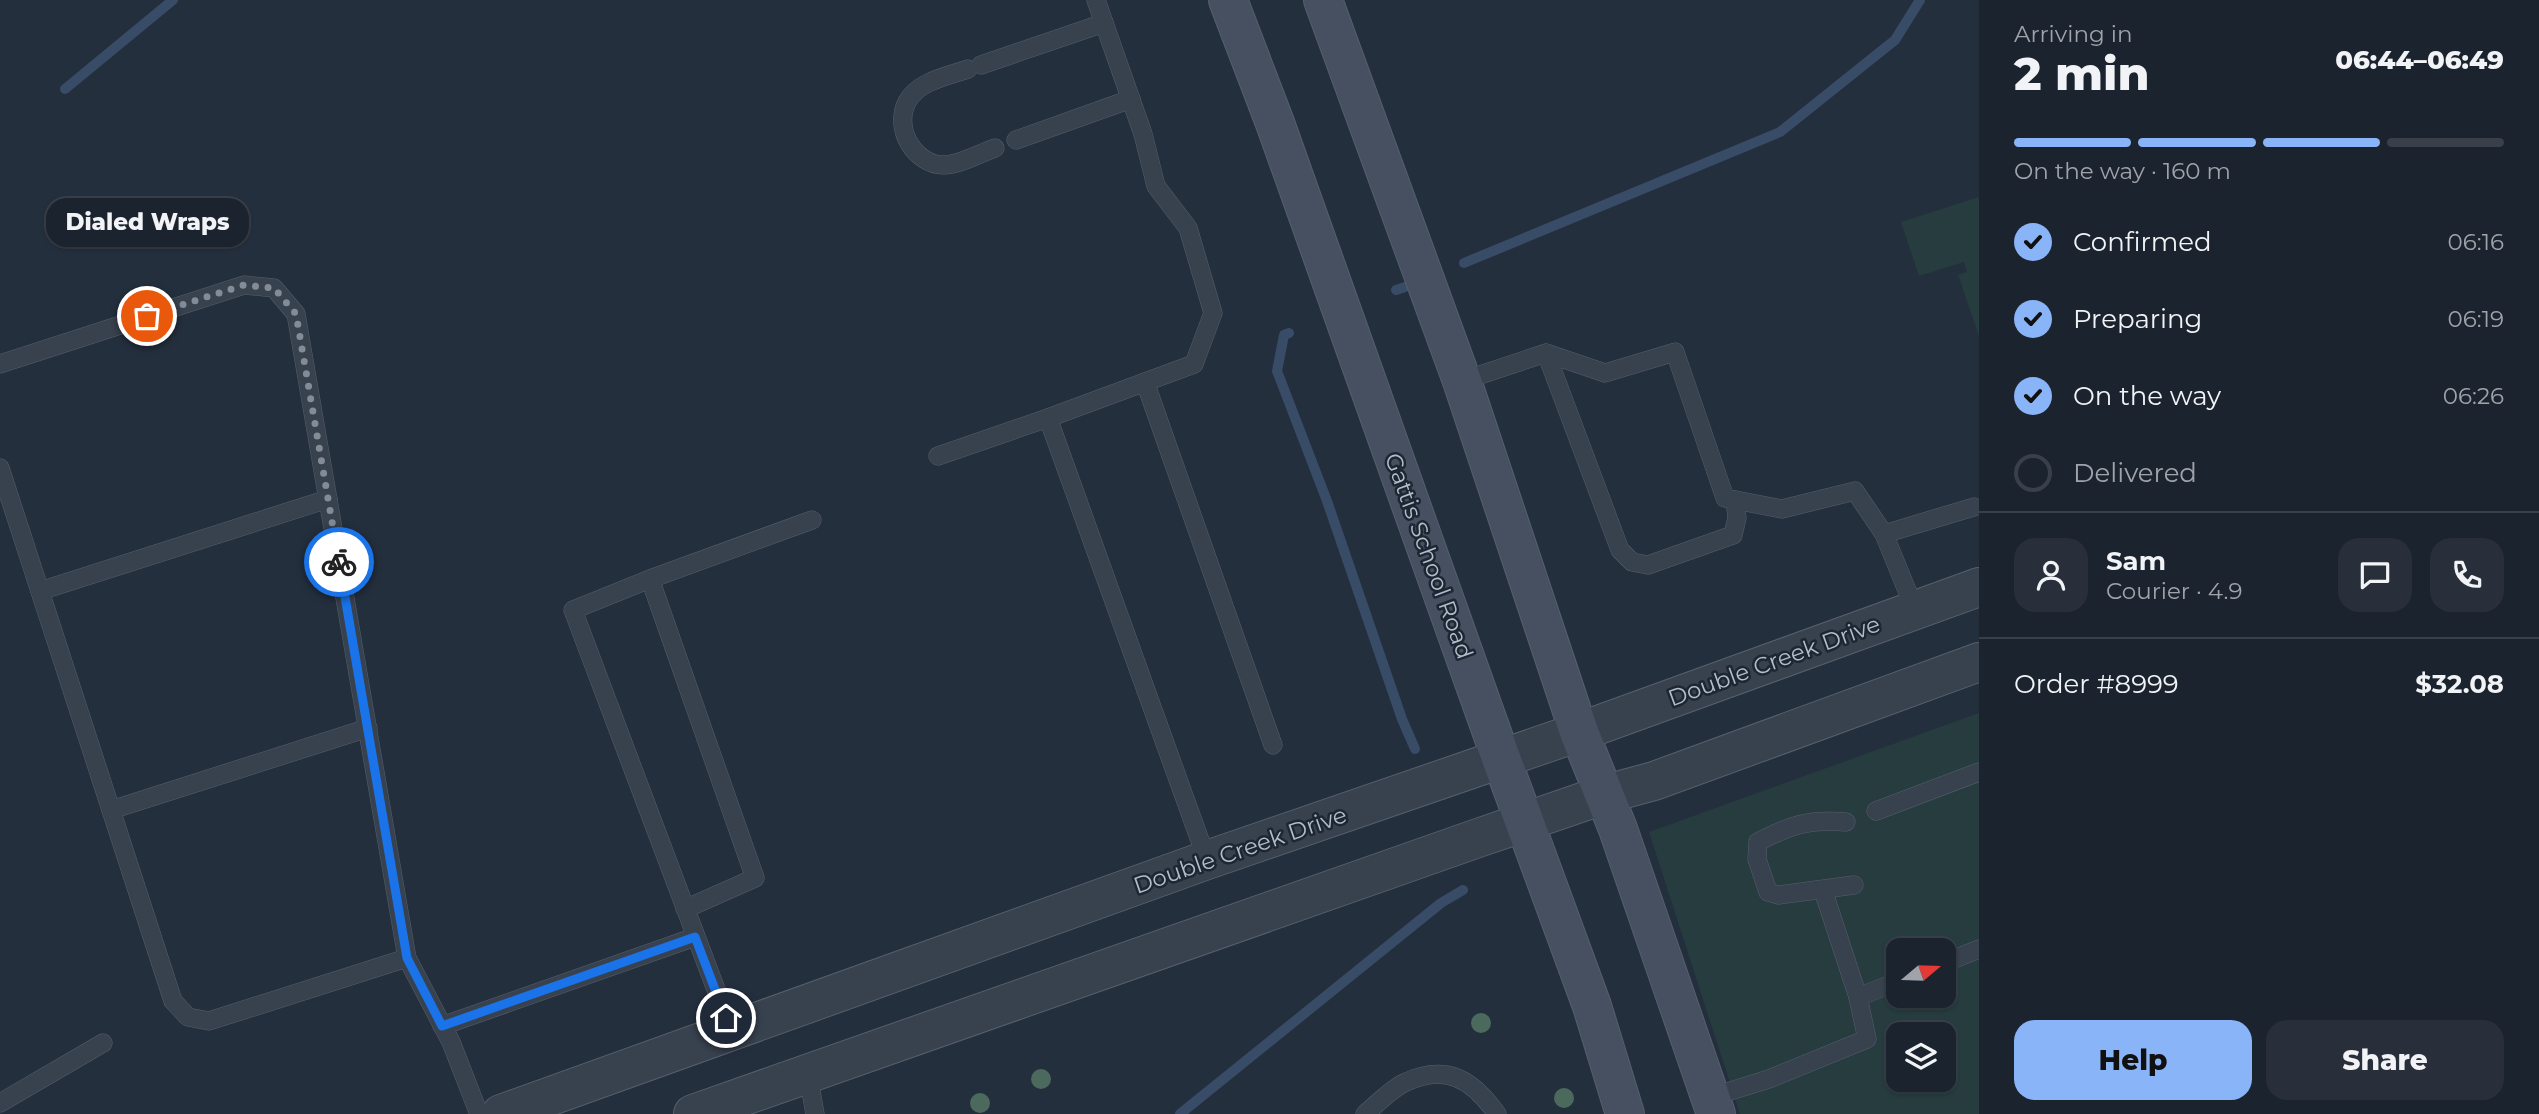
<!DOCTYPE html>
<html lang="en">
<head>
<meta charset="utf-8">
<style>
	body { margin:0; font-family:Montserrat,sans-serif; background:#282f3a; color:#f1f3f6; height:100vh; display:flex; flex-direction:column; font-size:26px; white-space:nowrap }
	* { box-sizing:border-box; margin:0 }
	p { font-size:23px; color:#a0a4aa }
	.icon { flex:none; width:38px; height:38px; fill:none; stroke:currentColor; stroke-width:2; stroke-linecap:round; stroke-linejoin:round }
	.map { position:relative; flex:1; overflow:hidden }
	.sheet { display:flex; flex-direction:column; background:#1b232e; width:560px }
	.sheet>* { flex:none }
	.needle { width:46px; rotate:71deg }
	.buttons { position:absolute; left:1886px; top:938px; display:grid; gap:14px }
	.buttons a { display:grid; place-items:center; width:70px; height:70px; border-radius:14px; background:#1b232e; box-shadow:0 2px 5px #0004,0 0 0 2px #39404a; font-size:35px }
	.pin { position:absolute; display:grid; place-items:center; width:60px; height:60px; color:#fff; margin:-30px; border:4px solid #fff; border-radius:50%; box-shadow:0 2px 7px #0007 }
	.courier { position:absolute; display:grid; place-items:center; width:70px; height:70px; margin:-35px; border:5px solid #1a73e8; border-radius:50%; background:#fff; color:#222; box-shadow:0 2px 9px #0007 }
	.bubble { position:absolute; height:49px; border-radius:21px; background:#1b232e; box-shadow:0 2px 5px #0004,0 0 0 2px #39404a; font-size:23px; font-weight:800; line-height:49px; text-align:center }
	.summary em { font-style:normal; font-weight:800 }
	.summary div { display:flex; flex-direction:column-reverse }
	.summary { display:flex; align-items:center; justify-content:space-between; height:119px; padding:0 35px }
	h1 { font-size:46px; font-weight:800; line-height:52px }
	.bar { display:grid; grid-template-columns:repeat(4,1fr); gap:10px 7px; align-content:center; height:84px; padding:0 35px }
	.bar i { height:9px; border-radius:5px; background:#39404a }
	.bar .current { background:#8ab4f8 }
	.bar p { grid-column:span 4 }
	.line { display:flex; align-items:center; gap:18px; padding:0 35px; border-top:2px solid #39404a }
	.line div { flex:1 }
	.round { display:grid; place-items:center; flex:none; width:74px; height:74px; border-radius:21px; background:#282f3a }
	ol { padding:0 35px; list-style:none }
	li { display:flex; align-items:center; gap:21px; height:77px }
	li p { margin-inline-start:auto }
	li .icon { padding:7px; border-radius:50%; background:#8ab4f8; color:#111; stroke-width:4 }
	li:last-child { color:#a0a4aa }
	li i { width:38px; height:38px; border:4px solid #39404a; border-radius:50% }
	.button { display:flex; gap:14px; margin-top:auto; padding:14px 35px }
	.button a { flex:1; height:80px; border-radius:21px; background:#8ab4f8; color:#111; font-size:28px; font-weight:800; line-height:80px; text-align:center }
	.button a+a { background:#282f3a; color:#f1f3f6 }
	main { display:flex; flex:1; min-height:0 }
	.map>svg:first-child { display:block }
	.green { fill:#263c3f; fill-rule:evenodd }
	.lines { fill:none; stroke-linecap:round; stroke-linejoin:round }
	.stream { stroke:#394c67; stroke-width:10 }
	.service-casing { stroke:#565f6c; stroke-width:19 }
	.tertiary-casing { stroke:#565f6c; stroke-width:40 }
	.secondary-casing { stroke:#565f6c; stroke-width:40 }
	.service { stroke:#38414e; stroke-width:18 }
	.tertiary { stroke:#38414e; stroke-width:38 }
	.secondary { stroke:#465061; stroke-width:38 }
	.tree { fill:#4b6a5d }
	.done { stroke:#828b98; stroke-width:7; stroke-dasharray:0 12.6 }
	.route { stroke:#1a73e8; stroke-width:9 }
	.labels { text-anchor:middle; stroke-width:5; stroke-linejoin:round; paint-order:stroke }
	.street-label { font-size:23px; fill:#b4bcc9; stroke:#1d2633 }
</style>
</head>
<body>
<main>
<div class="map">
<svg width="1979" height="1114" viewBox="0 0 1979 1114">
	<rect width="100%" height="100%" fill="#242f3e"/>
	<g class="green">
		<polygon points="1979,197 1979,336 1958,275 1967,272 1964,262 1919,276 1901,222"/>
		<path d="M1979 713V1114H1740L1649 832ZM1899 950H1944V996H1899ZM1899 1034H1944V1080H1899Z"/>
	</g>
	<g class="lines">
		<g class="stream">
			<polyline points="65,89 173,0"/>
			<polyline points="1464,263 1780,132 1895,40 1920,0"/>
			<polyline points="1396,290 1405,287"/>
			<polyline points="1289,333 1284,335 1277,371 1327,501 1402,719 1415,749"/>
			<polyline points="1180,1114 1441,903 1463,890"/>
		</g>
		<defs>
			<g id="service">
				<polyline points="1096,0 1143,134 1156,186 1188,228 1213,313 1194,364 1048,418 1207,860"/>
				<polyline points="981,65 1104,23"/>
				<path d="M968 69C948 76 918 81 907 102 893 129 915 165 944 165 960 165 980 153 995 148"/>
				<polyline points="1016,140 1131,99"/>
				<polyline points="1546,353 1620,550 1632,562 1648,565 1733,535 1737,518 1735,500"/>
				<polyline points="0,364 244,285 274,288 296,314 407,958 451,1042 479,1114"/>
				<polyline points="1462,381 1546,353 1605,373 1675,352 1725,498 1782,509 1855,491 1884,534 1915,610"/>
				<polyline points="1145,382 1273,745"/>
				<polyline points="938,456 1048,418"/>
				<polyline points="0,468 173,1001 188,1017 209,1021 407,958"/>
				<polyline points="1884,534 1974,507"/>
				<polyline points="650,579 812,520"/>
				<polyline points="40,591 328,499"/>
				<polyline points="111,810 368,728"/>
				<polyline points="1876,811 1979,772"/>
				<path d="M1846 822C1809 819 1790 825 1758 842L1757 859 1768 892 1778 895 1854 885"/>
				<polyline points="1823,890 1858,997"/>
				<polyline points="685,909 755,878 650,579 573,610 732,1032"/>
				<polyline points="1944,963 1979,949"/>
				<polyline points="442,1026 695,937"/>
				<polyline points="808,1074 815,1114"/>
				<polyline points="1711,1097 1769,1079 1867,1039 1858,997 1899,981"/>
				<polyline points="0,1103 103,1043"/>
				<path d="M1365 1114C1377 1104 1390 1090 1404 1083 1446 1063 1472 1079 1497 1114"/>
			</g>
			<g id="tertiary">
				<polyline points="501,1114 1207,860 1579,732 1979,587"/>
				<polyline points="693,1114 1478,838 1606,794 1654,781 1979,662"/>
			</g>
			<g id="secondary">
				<polyline points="1228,0 1275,123 1501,758 1592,1006 1625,1114"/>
				<polyline points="1323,0 1462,381 1579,732 1618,829 1716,1114"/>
			</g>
		</defs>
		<use href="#service" class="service-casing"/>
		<use href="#tertiary" class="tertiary-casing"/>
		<use href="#secondary" class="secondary-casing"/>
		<use href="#service" class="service"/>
		<use href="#tertiary" class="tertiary"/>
		<use href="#secondary" class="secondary"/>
	</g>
	<g class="tree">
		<circle cx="1481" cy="1023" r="10"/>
		<circle cx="1041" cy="1079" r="10"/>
		<circle cx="1564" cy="1098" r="10"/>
		<circle cx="980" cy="1103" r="10"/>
	</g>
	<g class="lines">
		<polyline class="done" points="147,316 244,285 274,288 296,314 339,562"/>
		<polyline class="route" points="339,562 407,958 442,1026 695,937 726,1018"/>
	</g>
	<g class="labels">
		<g class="street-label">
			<text transform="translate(1429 556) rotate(70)" y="8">Gattis School Road</text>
			<text transform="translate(1774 661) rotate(-20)" y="8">Double Creek Drive</text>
			<text transform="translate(1240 850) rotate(-19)" y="8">Double Creek Drive</text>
		</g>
	</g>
</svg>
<div class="buttons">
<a><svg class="needle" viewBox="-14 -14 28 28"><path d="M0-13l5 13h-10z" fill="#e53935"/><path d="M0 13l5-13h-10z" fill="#a0a4aa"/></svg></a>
<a><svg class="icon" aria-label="layers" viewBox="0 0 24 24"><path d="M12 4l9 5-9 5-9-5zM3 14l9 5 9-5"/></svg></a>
</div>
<div class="pin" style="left:147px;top:316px;background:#ea580c"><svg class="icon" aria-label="bag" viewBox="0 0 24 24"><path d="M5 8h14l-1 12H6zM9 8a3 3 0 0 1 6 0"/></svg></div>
<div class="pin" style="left:726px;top:1018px;background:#1f2937"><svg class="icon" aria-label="home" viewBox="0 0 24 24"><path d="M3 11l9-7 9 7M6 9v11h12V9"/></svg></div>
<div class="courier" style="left:339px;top:562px"><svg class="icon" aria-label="bike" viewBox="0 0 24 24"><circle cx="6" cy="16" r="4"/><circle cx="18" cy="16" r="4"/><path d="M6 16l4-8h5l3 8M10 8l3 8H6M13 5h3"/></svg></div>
<div class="bubble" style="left:46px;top:198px;width:203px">Dialed Wraps</div>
</div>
<section class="sheet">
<div class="summary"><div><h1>2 min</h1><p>Arriving in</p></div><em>06:44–06:49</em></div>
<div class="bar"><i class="current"></i><i class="current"></i><i class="current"></i><i></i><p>On the way · 160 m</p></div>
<ol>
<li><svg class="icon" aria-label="check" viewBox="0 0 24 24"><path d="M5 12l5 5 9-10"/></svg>Confirmed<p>06:16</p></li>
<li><svg class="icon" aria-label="check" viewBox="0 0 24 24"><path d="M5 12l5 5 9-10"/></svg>Preparing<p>06:19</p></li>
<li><svg class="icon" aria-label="check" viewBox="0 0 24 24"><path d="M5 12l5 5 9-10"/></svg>On the way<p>06:26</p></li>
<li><i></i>Delivered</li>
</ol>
<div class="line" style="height:126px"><a class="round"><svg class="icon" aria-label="person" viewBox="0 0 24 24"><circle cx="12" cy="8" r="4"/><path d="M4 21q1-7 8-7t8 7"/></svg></a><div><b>Sam</b><p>Courier · 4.9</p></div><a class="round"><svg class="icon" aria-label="chat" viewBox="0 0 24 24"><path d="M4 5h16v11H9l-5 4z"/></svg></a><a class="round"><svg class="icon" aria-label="phone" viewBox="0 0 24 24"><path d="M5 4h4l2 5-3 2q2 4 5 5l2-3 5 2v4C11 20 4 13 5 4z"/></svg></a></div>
<div class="line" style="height:91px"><div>Order #8999</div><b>$32.08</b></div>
<div class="button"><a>Help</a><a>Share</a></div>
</section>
</main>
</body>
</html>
